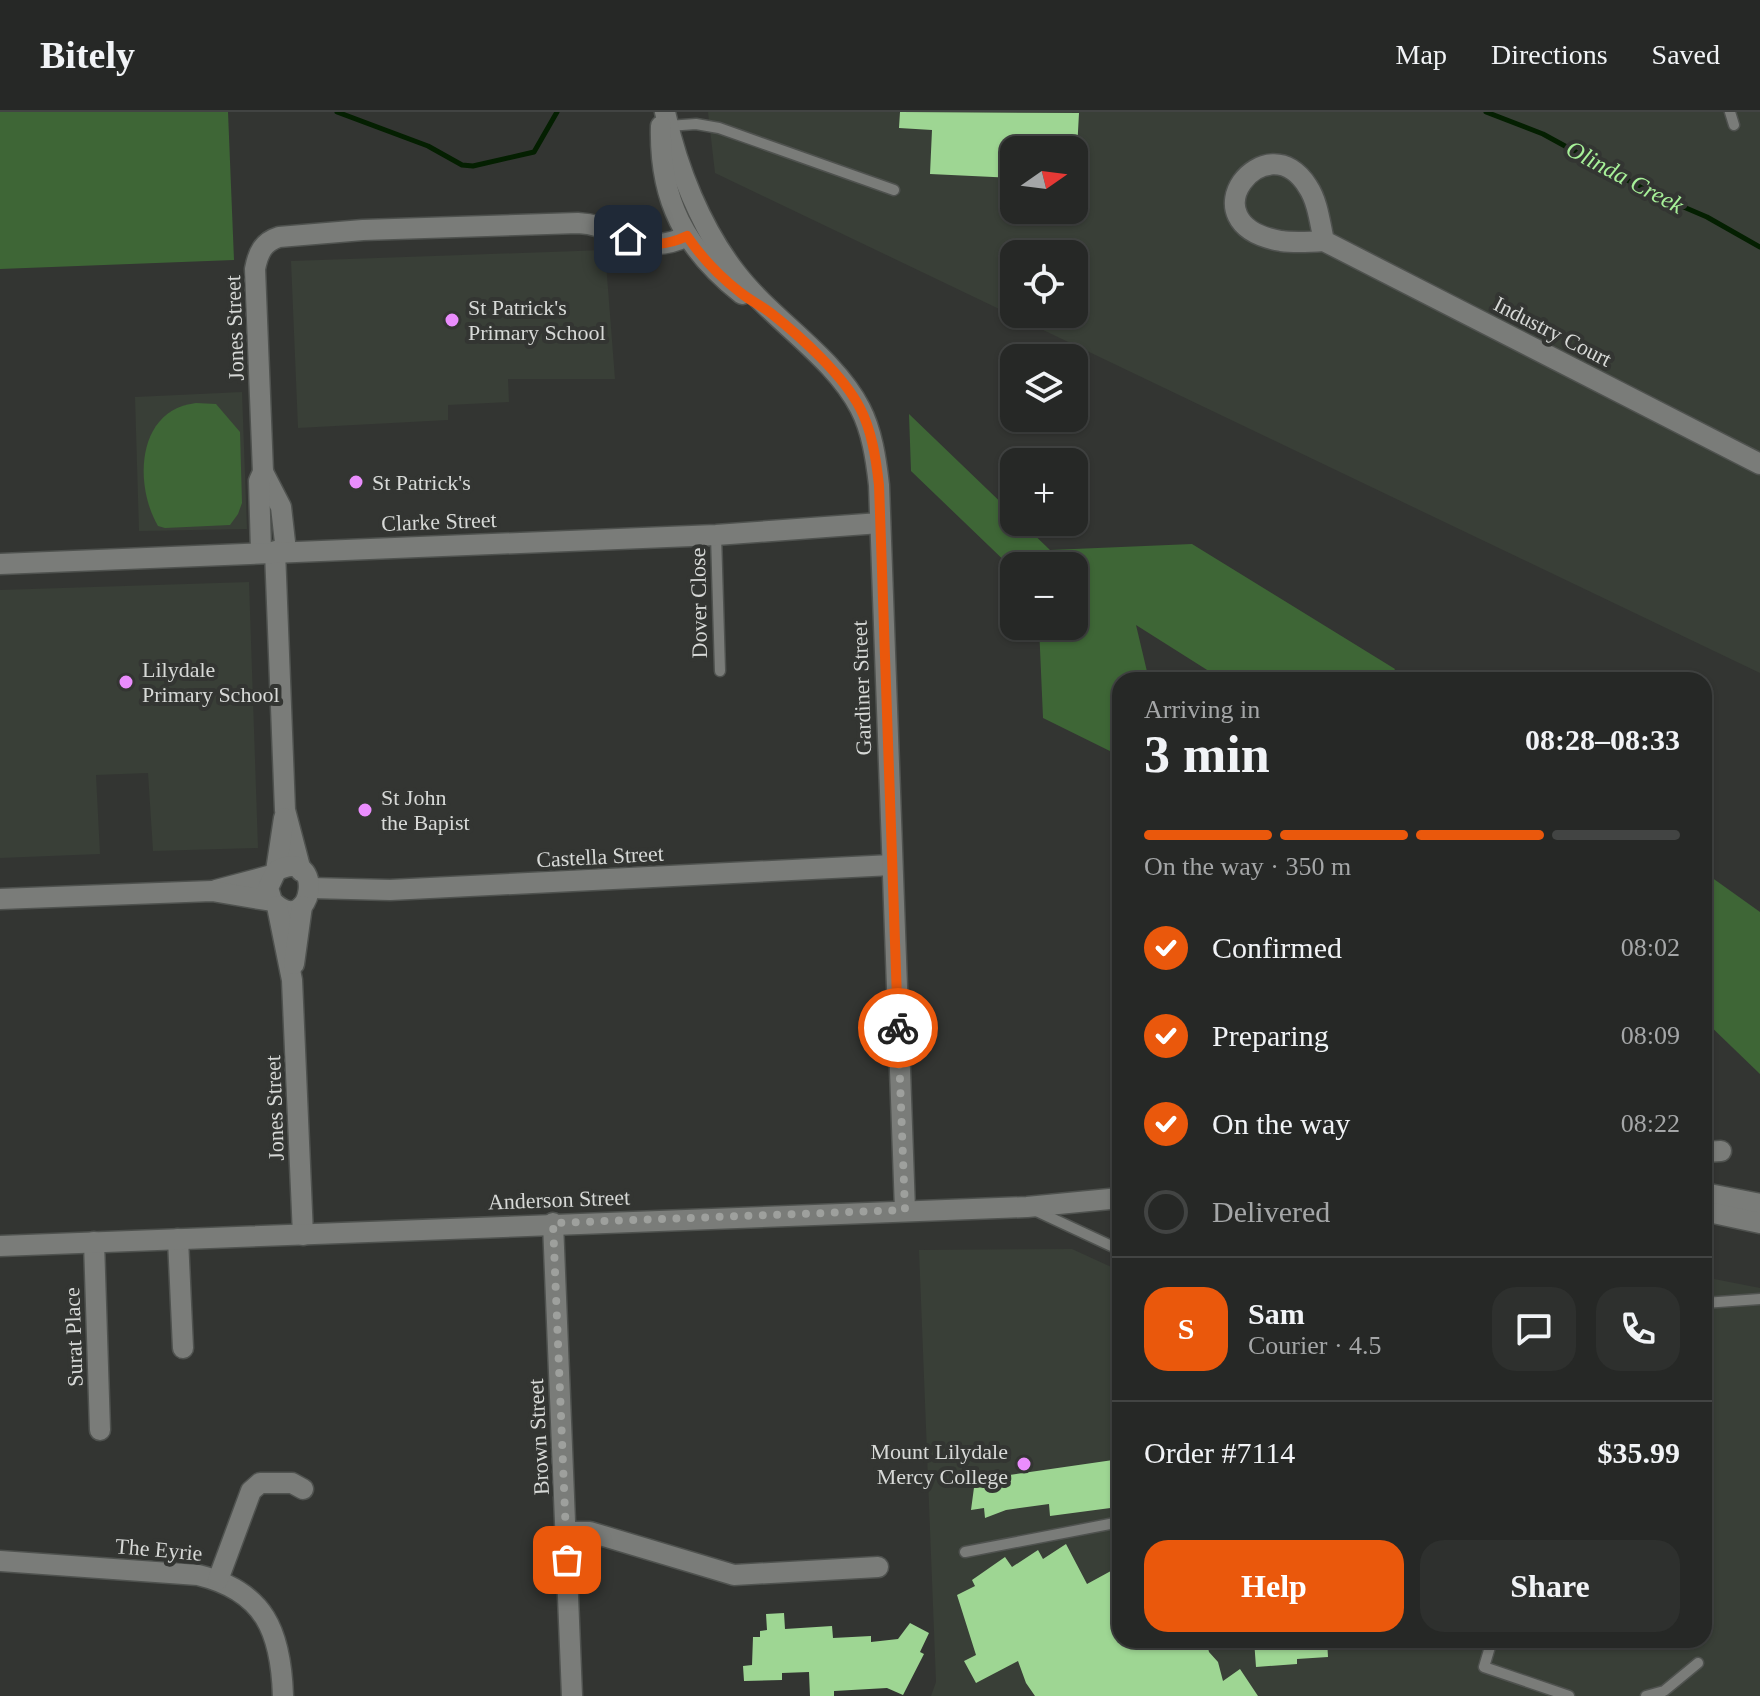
<!DOCTYPE html>
<html lang="en">
<head>
<meta charset="utf-8">
<style>
	body { margin:0; font-family:Georgia,serif; background:#2e302e; color:#f1f3f6; height:100vh; display:flex; flex-direction:column; font-size:30px; white-space:nowrap }
	* { box-sizing:border-box; margin:0 }
	p { font-size:26px; color:#a4a6a7 }
	.icon { flex:none; width:44px; height:44px; fill:none; stroke:currentColor; stroke-width:2; stroke-linecap:round; stroke-linejoin:round }
	.map { position:relative; flex:1; overflow:hidden }
	.details { position:absolute; left:1112px; top:560px; width:600px; height:976px; display:flex; flex-direction:column; background:#262826; border-radius:24px; box-shadow:0 2px 6px #0004,0 0 0 2px #424443 }
	.details>* { flex:none }
	.needle { width:52px; rotate:76deg }
	.fabs { position:absolute; left:1000px; top:24px; display:grid; gap:16px }
	.fabs a { display:grid; place-items:center; width:88px; height:88px; border-radius:16px; background:#262826; box-shadow:0 2px 6px #0004,0 0 0 2px #424443; font-size:40px }
	.pin { position:absolute; display:grid; place-items:center; width:68px; height:68px; color:#fff; margin:-34px; border-radius:16px; box-shadow:0 4px 12px #0006 }
	.courier { position:absolute; display:grid; place-items:center; width:80px; height:80px; margin:-40px; border:6px solid #ea580c; border-radius:50%; background:#fff; color:#222; box-shadow:0 2px 10px #0007 }
	.overview em { font-style:normal; font-weight:600 }
	.overview div { display:flex; flex-direction:column-reverse }
	.overview { display:flex; align-items:center; justify-content:space-between; height:136px; padding:0 32px }
	h1 { font-size:52px; font-weight:600; line-height:60px }
	.bar { display:grid; grid-template-columns:repeat(4,1fr); gap:12px 8px; align-content:center; height:96px; padding:0 32px }
	.bar i { height:10px; border-radius:6px; background:#424443 }
	.bar .on { background:#ea580c }
	.bar p { grid-column:span 4 }
	.line { display:flex; align-items:center; gap:20px; padding:0 32px; border-top:2px solid #424443 }
	.line div { flex:1 }
	.round { display:grid; place-items:center; flex:none; width:84px; height:84px; border-radius:24px; background:#2e302e }
	ol { padding:0 32px; list-style:none }
	li { display:flex; align-items:center; gap:24px; height:88px }
	li p { margin-inline-start:auto }
	li .icon { padding:8px; border-radius:50%; background:#ea580c; color:#fff; stroke-width:4 }
	li:last-child { color:#a4a6a7 }
	li i { width:44px; height:44px; border:4px solid #424443; border-radius:50% }
	.primary-button { display:flex; gap:16px; margin-top:auto; padding:16px 32px }
	.primary-button a { flex:1; height:92px; border-radius:24px; background:#ea580c; color:#fff; font-size:32px; font-weight:600; line-height:92px; text-align:center }
	.primary-button a+a { background:#2e302e; color:#f1f3f6 }
	header { display:flex; align-items:center; gap:48px; box-sizing:border-box; height:112px; padding:0 40px; background:#262826; border-bottom:2px solid #424443 }
	header strong { font-size:38px }
	nav { display:flex; gap:44px; margin-inline-start:auto; font-size:28px }
	.map>svg:first-child { display:block }
	.built { fill:#393f37; fill-rule:evenodd }
	.green { fill:#3e6636 }
	.lines { fill:none; stroke-linecap:round; stroke-linejoin:round }
	.stream { stroke:#041f01; stroke-width:5 }
	.building { fill:#9ed693 }
	.service-casing { stroke:#4f524f; stroke-width:13 }
	.minor-casing { stroke:#4f524f; stroke-width:23 }
	.secondary-casing { stroke:#4f524f; stroke-width:23 }
	.service { stroke:#7a7c79; stroke-width:10 }
	.minor { stroke:#7a7c79; stroke-width:20 }
	.secondary { stroke:#7a7c79; stroke-width:20 }
	.done { stroke:#9ea09d; stroke-width:8; stroke-dasharray:0 14.4 }
	.route { stroke:#ea580c; stroke-width:10 }
	.poi-dot { fill:#ea8dfd; stroke:#333532; stroke-width:3 }
	.labels { text-anchor:middle; stroke-width:8; stroke-linejoin:round; paint-order:stroke }
	.poi-label { font-size:22px; fill:#d7d9d7; stroke:#333532; text-anchor:start }
	.street-label { font-size:22px; fill:#d7d9d7; stroke:#333532 }
	.water-label { font-size:24px; font-style:italic; fill:#a7f199; stroke:#333532 }
</style>
</head>
<body>
<header>
<strong>Bitely</strong>
<nav><a>Map</a><a>Directions</a><a>Saved</a></nav>
</header>
<div class="map">
<svg width="1760" height="1584" viewBox="0 0 1760 1584">
	<rect width="100%" height="100%" fill="#333532"/>
	<g class="built">
		<path d="M708 0H1760V561L715 61ZM1014 38H1074V98H1014ZM1014 142H1074V202H1014Z"/>
		<polygon points="605,138 615,267 508,267 509,290 448,293 448,308 298,316 291,149"/>
		<polygon points="242,280 247,417 139,419 135,285"/>
		<polygon points="249,470 258,736 153,739 148,661 96,663 100,742 0,746 0,478"/>
		<polygon points="1072,1137 1120,1159 1120,1528 1704,1528 1704,1165 1760,1176 1760,1584 931,1584 936,1570 919,1138"/>
	</g>
	<g class="green">
		<polygon points="0,0 228,0 234,148 0,157"/>
		<path d="M196 291 216 292 240 320 242 391 238 402 230 413 165 416 158 414C134 373 136 298 196 291Z"/>
		<polygon points="909,302 1014,403 1014,410 1021,410 1050,438 1192,432 1395,557 1389,568 1223,568 1136,513 1149,568 1120,568 1120,644 1043,606 1039,514 1074,514 1074,454 1014,454 1014,458 911,359"/>
		<polygon points="1704,760 1760,800 1760,962 1704,908"/>
	</g>
	<g class="lines">
		<g class="stream">
			<polyline points="337,0 428,34 462,53 473,54 534,40 557,0"/>
			<polyline points="1486,0 1543,22 1651,81 1707,105 1760,135"/>
		</g>
	</g>
	<g class="building">
		<polygon points="900,0 1079,1 1077,38 1014,38 1014,66 930,62 932,18 899,16"/>
		<polygon points="1120,1347 1120,1382 1116,1383 1118,1395 1050,1404 1049,1392 1006,1398 985,1406 984,1396 971,1398 975,1368"/>
		<polygon points="1066,1432 1087,1472 1120,1454 1120,1528 1206,1528 1209,1540 1218,1550 1223,1569 1240,1557 1258,1584 1035,1584 1026,1571 1018,1549 976,1571 964,1549 976,1543 957,1483 975,1474 972,1468 1005,1445 1012,1455 1038,1438 1043,1447"/>
		<polygon points="784,1501 785,1517 832,1514 833,1526 871,1524 871,1530 898,1527 910,1511 929,1521 920,1540 924,1542 903,1583 887,1576 834,1579 834,1584 810,1584 809,1560 782,1561 782,1568 744,1569 743,1554 752,1553 753,1525 760,1525 760,1519 767,1518 766,1502"/>
		<polygon points="1254,1528 1327,1528 1328,1545 1297,1547 1297,1552 1256,1555"/>
	</g>
	<g class="lines">
		<defs>
			<g id="service">
				<polyline points="1730,0 1734,13"/>
				<polyline points="668,14 696,12 719,16 894,78"/>
				<polyline points="716,423 720,559"/>
				<polyline points="1032,1097 1120,1138"/>
				<polyline points="1704,1191 1760,1187"/>
				<polyline points="965,1440 1120,1410"/>
				<polyline points="1492,1528 1484,1555 1569,1584"/>
				<polyline points="1646,1584 1664,1579 1698,1551"/>
			</g>
			<g id="minor">
				<path d="M1324 129C1320 112 1318 90 1308 75 1267 7 1182 112 1281 129 1295 131 1310 130 1324 129L1760 352"/>
				<polyline points="263,360 281,395 286,439"/>
				<path d="M261 439 259 369 263 360 255 157C258 141 263 130 279 125L363 118 578 111C620 113 642 147 687 124"/>
				<polyline points="275,439 285,698 301,759"/>
				<polyline points="0,452 716,423 880,411"/>
				<polyline points="276,759 284,706"/>
				<polyline points="311,776 390,778 892,753"/>
				<polyline points="216,778 272,763"/>
				<path d="M0 787 212 779 272 789C313 830 327 732 276 759L268 776 272 789"/>
				<polyline points="277,794 292,868 303,1123"/>
				<polyline points="294,852 302,794"/>
				<polyline points="1704,1040 1721,1039"/>
				<polyline points="553,1111 572,1584"/>
				<polyline points="178,1127 183,1236"/>
				<polyline points="94,1130 100,1318"/>
				<polyline points="566,1420 590,1420 734,1463 878,1455"/>
				<path d="M0 1449 198 1463C265 1479 281 1520 283 1584"/>
				<polyline points="218,1468 251,1379 260,1371 292,1371 303,1377"/>
			</g>
			<g id="secondary">
				<path d="M665 0C677 56 701 116 736 161 772 208 833 244 860 296 872 319 876 347 879 373L905 1098"/>
				<path d="M661 14C659 88 685 137 742 182"/>
				<polyline points="1704,1081 1760,1092"/>
				<polyline points="1704,1099 1760,1111"/>
				<polyline points="0,1134 1027,1095 1120,1086"/>
			</g>
		</defs>
		<use href="#service" class="service-casing"/>
		<use href="#minor" class="minor-casing"/>
		<use href="#secondary" class="secondary-casing"/>
		<use href="#service" class="service"/>
		<use href="#minor" class="minor"/>
		<use href="#secondary" class="secondary"/>
	</g>
	<g class="lines">
		<polyline class="done" points="567,1448 553,1111 905,1098 898,916"/>
		<path class="route" d="M628 127C649 134 666 134 687 124 702 146 720 165 741 181 751 189 762 194 772 202 801 225 843 263 860 296 872 319 876 347 879 373L898 916"/>
	</g>
	<g class="poi-dot">
		<circle cx="452" cy="208" r="8"/>
		<circle cx="356" cy="370" r="8"/>
		<circle cx="126" cy="570" r="8"/>
		<circle cx="365" cy="698" r="8"/>
		<circle cx="1024" cy="1352" r="8"/>
	</g>
	<g class="labels">
		<g class="poi-label">
			<text x="468" y="203">St Patrick's<tspan x="468" dy="25">Primary School</tspan></text>
			<text x="372" y="378">St Patrick's</text>
			<text x="142" y="565">Lilydale<tspan x="142" dy="25">Primary School</tspan></text>
			<text x="381" y="693">St John<tspan x="381" dy="25">the Bapist</tspan></text>
			<text x="1008" y="1347" text-anchor="end">Mount Lilydale<tspan x="1008" dy="25">Mercy College</tspan></text>
		</g>
		<g class="street-label">
			<text transform="translate(234 216) rotate(-92)" y="8">Jones Street</text>
			<text transform="translate(1553 219) rotate(27)" y="8">Industry Court</text>
			<text transform="translate(439 409) rotate(-2)" y="8">Clarke Street</text>
			<text transform="translate(698 491) rotate(-91)" y="8">Dover Close</text>
			<text transform="translate(861 576) rotate(-92)" y="8">Gardiner Street</text>
			<text transform="translate(600 744) rotate(-3)" y="8">Castella Street</text>
			<text transform="translate(274 996) rotate(-92)" y="8">Jones Street</text>
			<text transform="translate(559 1087) rotate(-2)" y="8">Anderson Street</text>
			<text transform="translate(73 1225) rotate(-92)" y="8">Surat Place</text>
			<text transform="translate(538 1325) rotate(-93)" y="8">Brown Street</text>
			<text transform="translate(159 1437) rotate(5)" y="8">The Eyrie</text>
		</g>
		<g class="water-label">
			<text transform="translate(1625 65) rotate(28)" y="8">Olinda Creek</text>
		</g>
	</g>
</svg>
<div class="fabs">
<a><svg class="needle" viewBox="-14 -14 28 28"><path d="M0-13l5 13h-10z" fill="#e53935"/><path d="M0 13l5-13h-10z" fill="#a4a6a7"/></svg></a>
<a><svg class="icon" aria-label="locate" viewBox="0 0 24 24"><circle cx="12" cy="12" r="6"/><path d="M12 2v4M12 18v4M2 12h4M18 12h4"/></svg></a>
<a><svg class="icon" aria-label="layers" viewBox="0 0 24 24"><path d="M12 4l9 5-9 5-9-5zM3 14l9 5 9-5"/></svg></a>
<a>+</a>
<a>−</a>
</div>
<div class="pin" style="left:567px;top:1448px;background:#ea580c"><svg class="icon" aria-label="bag" viewBox="0 0 24 24"><path d="M5 8h14l-1 12H6zM9 8a3 3 0 0 1 6 0"/></svg></div>
<div class="pin" style="left:628px;top:127px;background:#1f2937"><svg class="icon" aria-label="home" viewBox="0 0 24 24"><path d="M3 11l9-7 9 7M6 9v11h12V9"/></svg></div>
<div class="courier" style="left:898px;top:916px"><svg class="icon" aria-label="bike" viewBox="0 0 24 24"><circle cx="6" cy="16" r="4"/><circle cx="18" cy="16" r="4"/><path d="M6 16l4-8h5l3 8M10 8l3 8H6M13 5h3"/></svg></div>
<section class="details">
<div class="overview"><div><h1>3 min</h1><p>Arriving in</p></div><em>08:28–08:33</em></div>
<div class="bar"><i class="on"></i><i class="on"></i><i class="on"></i><i></i><p>On the way · 350 m</p></div>
<ol>
<li><svg class="icon" aria-label="check" viewBox="0 0 24 24"><path d="M5 12l5 5 9-10"/></svg>Confirmed<p>08:02</p></li>
<li><svg class="icon" aria-label="check" viewBox="0 0 24 24"><path d="M5 12l5 5 9-10"/></svg>Preparing<p>08:09</p></li>
<li><svg class="icon" aria-label="check" viewBox="0 0 24 24"><path d="M5 12l5 5 9-10"/></svg>On the way<p>08:22</p></li>
<li><i></i>Delivered</li>
</ol>
<div class="line" style="height:144px"><b class="round" style="background:#ea580c;color:#fff">S</b><div><b>Sam</b><p>Courier · 4.5</p></div><a class="round"><svg class="icon" aria-label="chat" viewBox="0 0 24 24"><path d="M4 5h16v11H9l-5 4z"/></svg></a><a class="round"><svg class="icon" aria-label="phone" viewBox="0 0 24 24"><path d="M5 4h4l2 5-3 2q2 4 5 5l2-3 5 2v4C11 20 4 13 5 4z"/></svg></a></div>
<div class="line" style="height:104px"><div>Order #7114</div><b>$35.99</b></div>
<div class="primary-button"><a>Help</a><a>Share</a></div>
</section>
</div>
</body>
</html>
